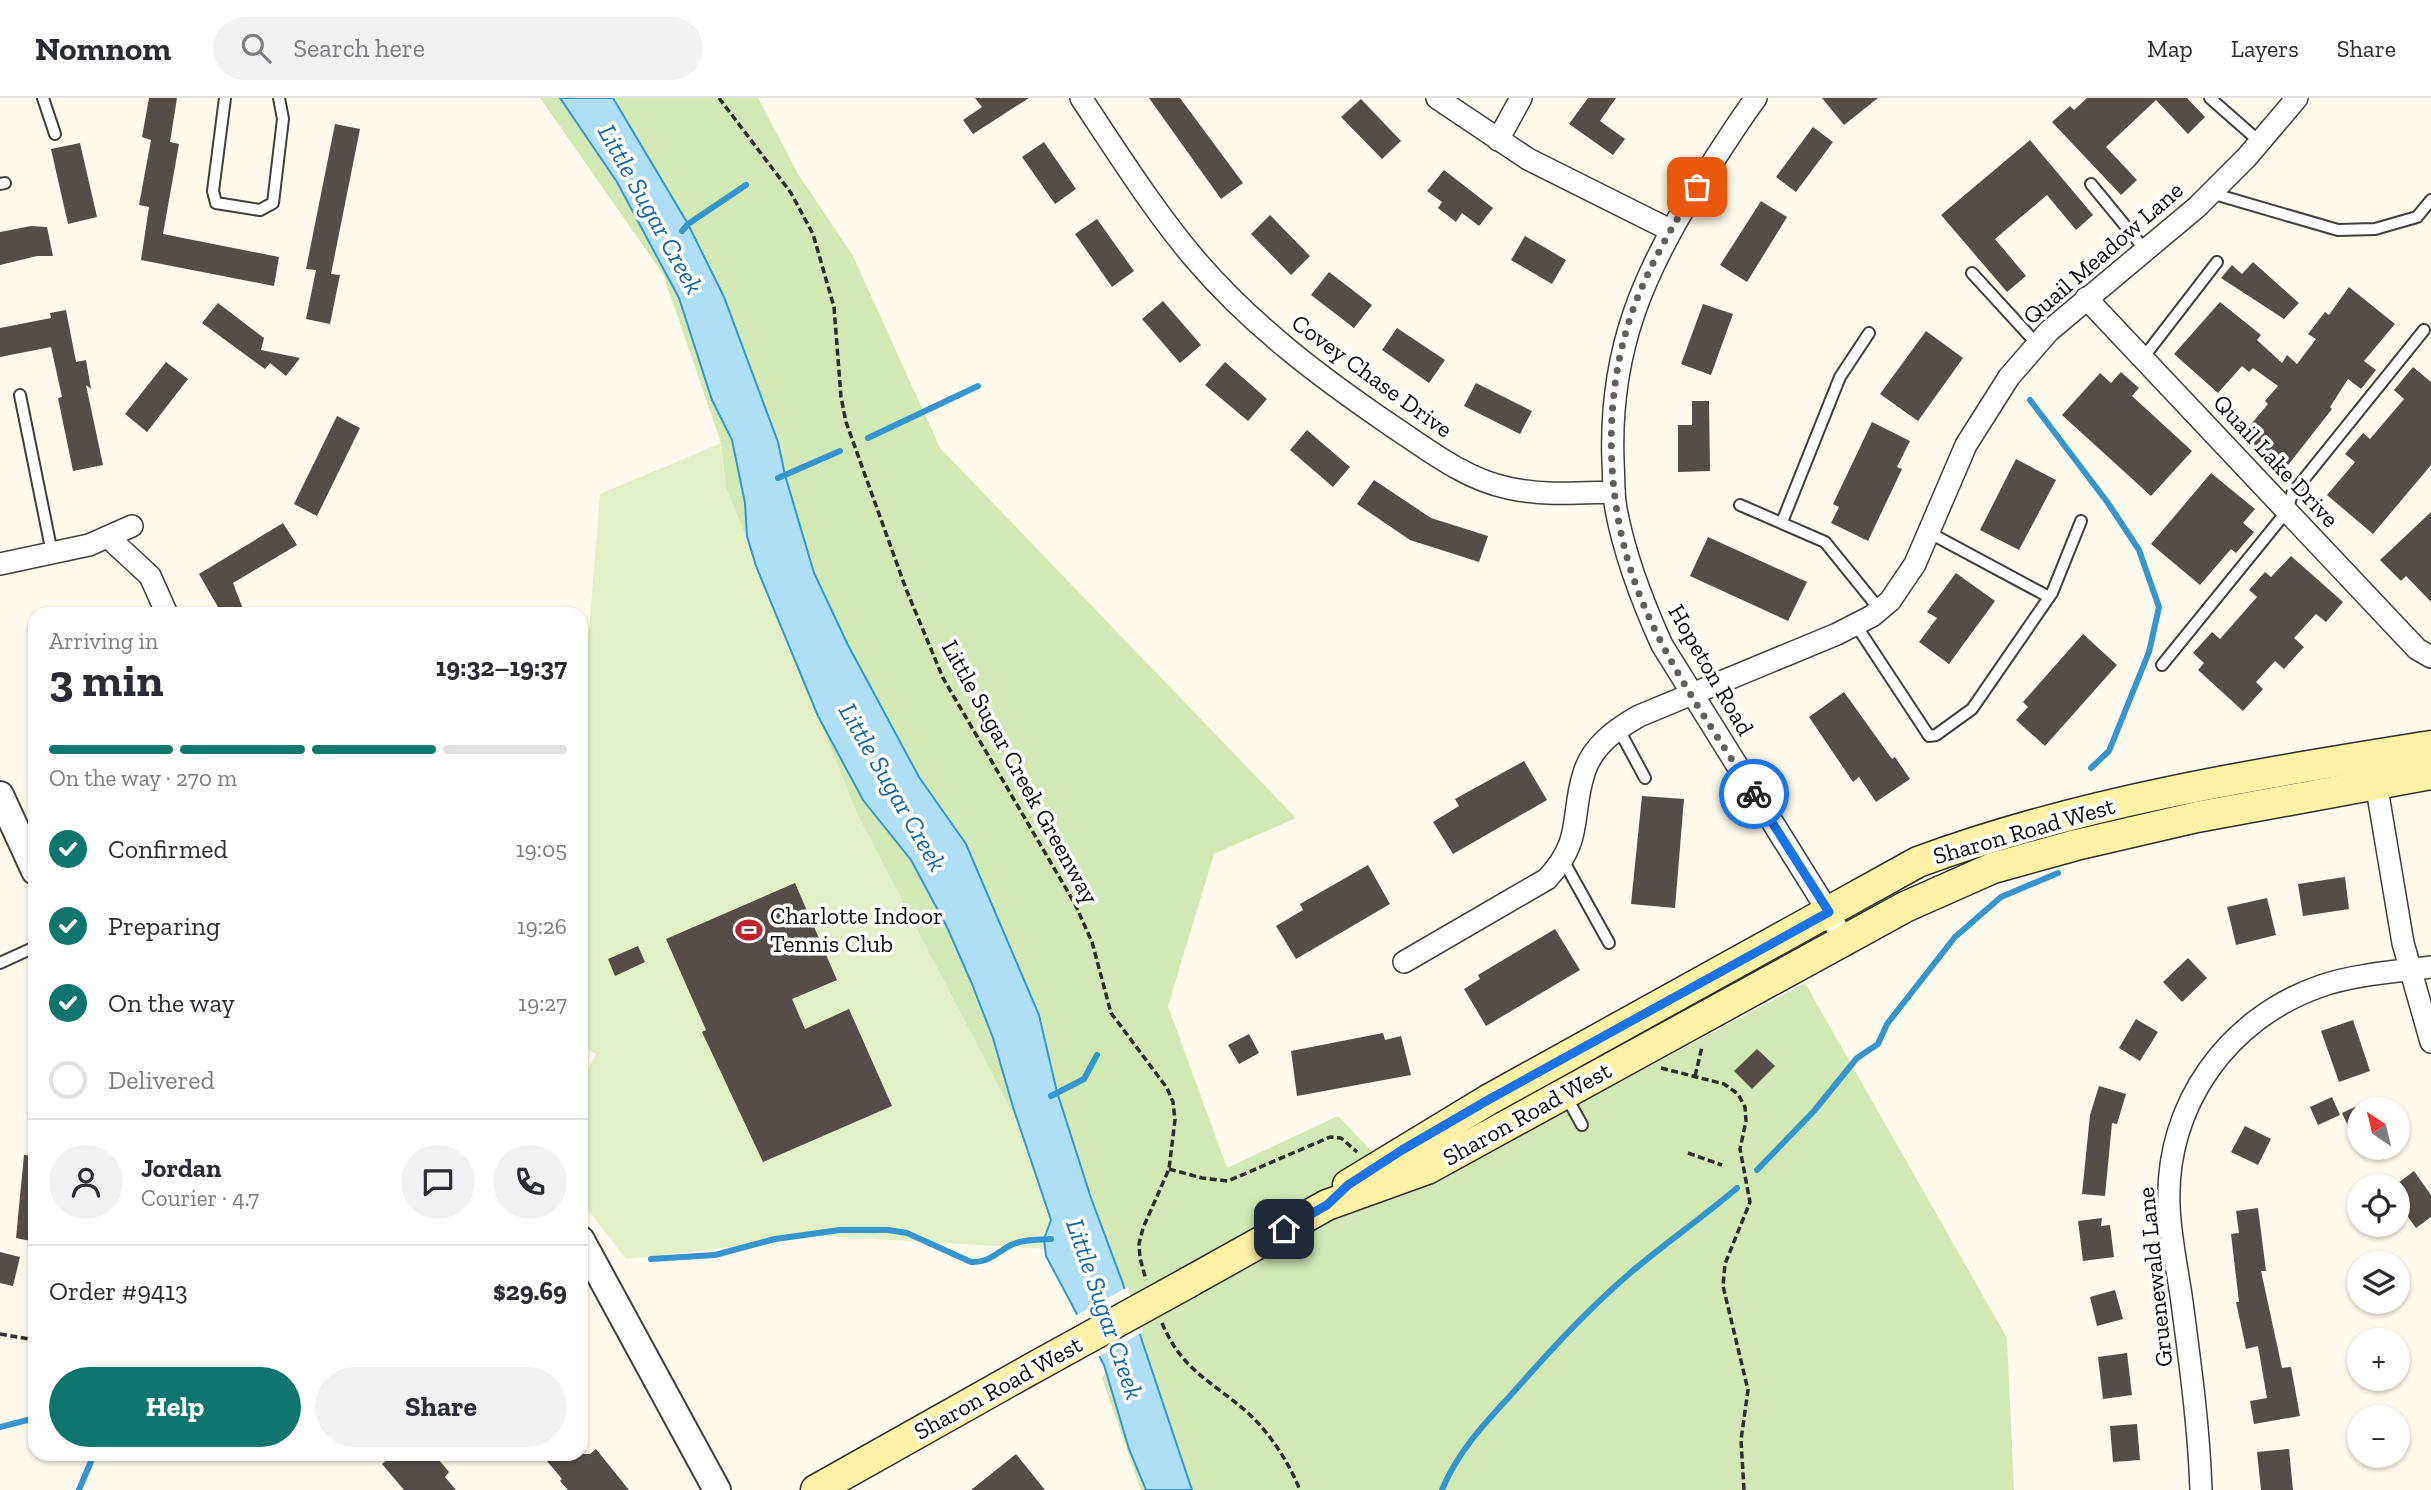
<!DOCTYPE html>
<html lang="en">
<head>
<meta charset="utf-8">
<style>
	body { margin:0; font-family:"Zilla Slab",serif; background:#f2f2f3; color:#2b2b33; height:100vh; display:flex; flex-direction:column; font-size:26px; white-space:nowrap }
	* { box-sizing:border-box; margin:0 }
	p { font-size:23px; color:#7c7c81 }
	.icon { flex:none; width:38px; height:38px; fill:none; stroke:currentColor; stroke-width:2; stroke-linecap:round; stroke-linejoin:round }
	.map { position:relative; flex:1; overflow:hidden }
	.side { position:absolute; left:28px; top:509px; width:560px; height:854px; display:flex; flex-direction:column; background:#fff; border-radius:21px; box-shadow:0 2px 5px #0004 }
	.side>* { flex:none }
	.needle { width:46px; rotate:325deg }
	.fabs { position:absolute; left:2347px; top:999px; display:grid; gap:14px }
	.fabs a { display:grid; place-items:center; width:63px; height:63px; border-radius:50%; background:#fff; box-shadow:0 2px 5px #0004; font-size:35px }
	.pin { position:absolute; display:grid; place-items:center; width:60px; height:60px; color:#fff; margin:-30px; border-radius:14px; box-shadow:0 4px 10px #0006 }
	.courier { position:absolute; display:grid; place-items:center; width:70px; height:70px; margin:-35px; border:5px solid #1a73e8; border-radius:50%; background:#fff; color:#222; box-shadow:0 2px 9px #0007 }
	.head em { font-style:normal; font-weight:700 }
	.head div { display:flex; flex-direction:column-reverse }
	.head { display:flex; align-items:center; justify-content:space-between; height:119px; padding:0 21px }
	h1 { font-size:46px; font-weight:700; line-height:52px }
	.bar { display:grid; grid-template-columns:repeat(4,1fr); gap:10px 7px; align-content:center; height:84px; padding:0 21px }
	.bar i { height:9px; border-radius:5px; background:#e1e1e2 }
	.bar .on { background:#0f766e }
	.bar p { grid-column:span 4 }
	.line { display:flex; align-items:center; gap:18px; padding:0 21px; border-top:2px solid #e1e1e2 }
	.line div { flex:1 }
	.round { display:grid; place-items:center; flex:none; width:74px; height:74px; border-radius:37px; background:#f2f2f3 }
	ol { padding:0 21px; list-style:none }
	li { display:flex; align-items:center; gap:21px; height:77px }
	li p { margin-inline-start:auto }
	li .icon { padding:7px; border-radius:50%; background:#0f766e; color:#fff; stroke-width:4 }
	li:last-child { color:#7c7c81 }
	li i { width:38px; height:38px; border:4px solid #e1e1e2; border-radius:50% }
	.action { display:flex; gap:14px; margin-top:auto; padding:14px 21px }
	.action a { flex:1; height:80px; border-radius:42px; background:#0f766e; color:#fff; font-size:28px; font-weight:700; line-height:80px; text-align:center }
	.action a+a { background:#f2f2f3; color:#2b2b33 }
	header { display:flex; align-items:center; gap:42px; box-sizing:border-box; height:98px; padding:0 35px; background:#fff; border-bottom:2px solid #e1e1e2 }
	header strong { font-size:33px }
	nav { display:flex; gap:38px; margin-inline-start:auto; font-size:24px }
	.search { width:490px; height:63px; background:#f2f2f3; display:flex; align-items:center; gap:18px; box-sizing:border-box; padding:0 24px; border-radius:38px; color:#7c7c81; font-size:26px }
	.map>svg:first-child { display:block }
	.green { fill:#d2e9b5 }
	.pitch { fill:#e3f0c7 }
	.water { fill:#afdef7; stroke:#3596cf; stroke-width:2 }
	.pier { fill:#fffaeb }
	.lines { fill:none; stroke-linecap:round; stroke-linejoin:round }
	.stream { stroke:#3596cf; stroke-width:6 }
	.building { fill:#554d48 }
	.service-casing { stroke:#3f3f3f; stroke-width:14 }
	.minor-casing { stroke:#3f3f3f; stroke-width:24 }
	.tertiary-casing { stroke:#3f3f3f; stroke-width:30 }
	.secondary-casing { stroke:#2e2e2e; stroke-width:33 }
	.path { stroke:#2e2e2e; stroke-width:3.5; stroke-dasharray:7 3.5; stroke-linecap:butt }
	.service { stroke:#fff; stroke-width:10 }
	.minor { stroke:#fff; stroke-width:21 }
	.tertiary { stroke:#fff; stroke-width:26 }
	.secondary { stroke:#fff2a6; stroke-width:30 }
	.secondary-bridge-casing { stroke:#2e2e2e; stroke-width:33; stroke-linecap:butt }
	.secondary-bridge { stroke:#fff2a6; stroke-width:30 }
	.done { stroke:#615f5a; stroke-width:7; stroke-dasharray:0 12.6 }
	.route { stroke:#1a73e8; stroke-width:9 }
	.labels { text-anchor:middle; stroke-width:7; stroke-linejoin:round; paint-order:stroke }
	.street-label { font-size:24px; fill:#0c0c0c; stroke:#fff }
	.poi-label { font-size:24px; fill:#0c0c0c; stroke:#fff; text-anchor:start }
	.water-label { font-size:26px; font-style:italic; fill:#14669f; stroke:#fff }
</style>
</head>
<body>
<header>
<strong>Nomnom</strong>
<div class="search"><svg class="icon" aria-label="search" viewBox="0 0 24 24"><circle cx="10" cy="10" r="6"/><path d="M15 15l6 6"/></svg>Search here</div>
<nav><a>Map</a><a>Layers</a><a>Share</a></nav>
</header>
<div class="map">
<svg width="2431" height="1392" viewBox="0 0 2431 1392">
	<rect width="100%" height="100%" fill="#fffaeb"/>
	<polygon class="green" points="540,0 758,0 798,76 853,158 940,350 1296,720 1214,756 1168,908 1227,1070 1338,1018 1409,1092 1573,1009 1805,885 2007,1240 2014,1392 1141,1392 1102,1280 1123,1253 1084,1153 857,716 726,390 721,345 663,176"/>
	<polygon class="pitch" points="721,345 726,390 857,716 1084,1153 824,1138 626,1161 581,1103 581,983 596,956 581,947 581,633 600,396"/>
	<polygon class="water" points="560,0 613,0 688,126 724,199 778,344 785,377 814,475 848,547 919,679 966,746 1039,917 1057,994 1091,1100 1122,1183 1192,1392 1146,1392 1129,1351 1104,1267 1046,1158 1044,1141 1051,1122 1013,1009 993,940 972,886 947,829 911,762 863,702 818,618 756,468 747,438 745,405 732,342 712,302 679,200 617,84"/>
	<polygon class="pier" points="1128,1189 1143,1234 1096,1260 1073,1219"/>
	<g class="lines">
		<g class="stream">
			<polyline points="682,133 688,126 746,87"/>
			<polyline points="2030,302 2108,405 2139,452 2159,509 2149,554 2109,653 2091,670"/>
			<polyline points="868,340 978,288"/>
			<polyline points="778,380 840,353"/>
			<polyline points="1051,998 1084,981 1097,957"/>
			<polyline points="1757,1072 1814,1013 1857,960 1878,946 1887,926 1955,839 2001,799 2058,775"/>
			<path d="M651 1161 715 1157 775 1141 840 1132H888L907 1135 971 1164C989 1165 996 1155 1011 1147 1023 1141 1038 1142 1051 1141"/>
			<polyline points="0,1329 35,1320"/>
			<polyline points="79,1392 94,1356"/>
			<path d="M1442 1392C1457 1355 1483 1327 1510 1298 1547 1256 1586 1213 1629 1176 1664 1146 1702 1120 1737 1090"/>
		</g>
	</g>
	<g class="building">
		<polygon points="149,0 177,0 170,44 179,46 163,136 279,159 274,188 141,162 149,109 139,107 151,42 142,39"/>
		<polygon points="975,0 1029,0 973,36 963,22 982,9"/>
		<polygon points="1149,0 1180,0 1243,85 1221,101"/>
		<polygon points="1588,0 1616,0 1600,23 1625,41 1613,57 1569,26"/>
		<polygon points="1822,0 1878,0 1844,27"/>
		<polygon points="2087,0 2187,0 2205,19 2188,36 2156,2 2106,49 2137,82 2121,97 2052,24 2070,8 2074,12"/>
		<polygon points="1361,1 1401,43 1382,61 1341,19"/>
		<polygon points="335,26 360,31 331,176 340,177 330,226 306,221 316,172 306,171"/>
		<polygon points="1813,29 1833,44 1796,94 1776,79"/>
		<polygon points="2030,42 2093,117 2076,132 2047,97 1995,141 2026,178 2007,194 1941,117"/>
		<polygon points="1044,44 1076,91 1055,106 1022,59"/>
		<polygon points="80,45 97,119 68,126 51,51"/>
		<polygon points="1444,72 1493,110 1479,128 1462,115 1456,124 1438,110 1442,104 1427,93"/>
		<polygon points="1761,103 1787,119 1747,184 1720,167"/>
		<polygon points="1270,117 1310,158 1291,177 1251,136"/>
		<polygon points="1097,121 1134,173 1112,189 1075,136"/>
		<polygon points="31,128 47,129 53,158 37,158 0,167 0,134"/>
		<polygon points="1525,138 1566,162 1552,186 1511,162"/>
		<polygon points="2253,164 2299,205 2284,221 2221,180 2232,167 2242,176"/>
		<polygon points="1329,174 1372,207 1354,230 1311,197"/>
		<polygon points="2349,189 2395,226 2364,263 2376,272 2361,291 2348,281 2330,309 2332,311 2285,371 2242,337 2268,306 2265,303 2278,288 2253,270 2249,274 2242,268 2218,295 2174,256 2220,204 2261,237 2257,242 2282,265 2287,257 2297,266 2316,241 2308,236 2325,214 2329,217"/>
		<polygon points="1163,203 1201,247 1180,265 1142,221"/>
		<polygon points="218,205 264,240 261,252 300,260 286,278 270,265 265,271 202,225"/>
		<polygon points="1703,206 1733,216 1711,277 1681,266"/>
		<polygon points="66,212 76,264 86,262 91,291 86,287 103,367 73,373 58,300 62,299 51,249 0,259 0,230 51,220 50,215"/>
		<polygon points="1397,230 1445,262 1429,285 1382,252"/>
		<polygon points="1926,233 1963,260 1918,323 1880,296"/>
		<polygon points="166,264 188,281 147,334 125,316"/>
		<polygon points="1225,264 1267,301 1248,323 1205,287"/>
		<polygon points="2413,269 2431,284 2431,367 2373,436 2327,397 2355,364 2345,356 2363,335 2370,341 2404,301 2394,292"/>
		<polygon points="2121,274 2139,290 2132,298 2192,353 2151,398 2062,317 2100,275 2111,285"/>
		<polygon points="1476,285 1532,313 1520,336 1464,308"/>
		<polygon points="1692,303 1709,303 1710,373 1678,374 1678,327 1692,327"/>
		<polygon points="337,318 360,330 317,418 294,406"/>
		<polygon points="1872,324 1910,343 1897,369 1902,371 1868,443 1831,425 1839,409 1833,406"/>
		<polygon points="1307,332 1350,369 1333,389 1290,352"/>
		<polygon points="2016,361 2056,382 2019,452 1980,432"/>
		<polygon points="2211,375 2255,411 2243,425 2254,434 2236,455 2231,451 2200,487 2151,446"/>
		<polygon points="1374,382 1431,420 1488,438 1479,464 1410,442 1357,406"/>
		<polygon points="2431,414 2431,504 2406,478 2401,483 2380,462"/>
		<polygon points="283,425 297,447 233,485 245,516 222,516 199,476"/>
		<polygon points="1708,439 1807,484 1788,523 1690,478"/>
		<polygon points="2291,458 2343,504 2326,524 2316,516 2294,540 2304,549 2284,571 2275,563 2256,584 2263,591 2243,613 2198,572 2204,565 2193,555 2212,534 2220,541 2257,499 2249,492 2265,474 2271,479"/>
		<polygon points="1956,475 1995,503 1949,566 1919,544 1937,520 1927,514"/>
		<polygon points="2083,536 2117,567 2045,648 2016,622 2028,609 2023,604"/>
		<polygon points="1844,594 1892,661 1895,659 1910,681 1876,704 1859,679 1853,684 1809,619"/>
		<polygon points="1524,663 1547,702 1453,756 1433,724 1459,708 1455,701"/>
		<polygon points="1642,698 1684,701 1675,810 1631,806"/>
		<polygon points="1368,767 1390,806 1296,861 1276,828 1303,812 1300,806"/>
		<polygon points="2345,779 2349,811 2303,818 2298,786"/>
		<polygon points="795,785 837,882 792,901 805,931 849,911 892,1008 763,1064 702,934 706,932 666,841"/>
		<polygon points="2267,800 2276,837 2236,847 2227,809"/>
		<polygon points="1555,831 1580,872 1486,928 1464,891 1480,881 1478,877"/>
		<polygon points="638,848 645,864 615,878 608,861"/>
		<polygon points="2188,860 2207,880 2182,904 2163,884"/>
		<polygon points="2136,921 2158,934 2140,963 2119,950"/>
		<polygon points="2353,922 2370,973 2339,984 2321,933"/>
		<polygon points="1383,935 1385,942 1401,938 1411,977 1297,998 1291,953"/>
		<polygon points="1249,936 1259,955 1239,966 1228,947"/>
		<polygon points="1757,951 1775,968 1752,991 1734,973"/>
		<polygon points="2099,988 2126,996 2117,1026 2112,1025 2105,1098 2082,1096 2090,1017"/>
		<polygon points="2332,999 2340,1017 2318,1027 2310,1009"/>
		<polygon points="2359,1007 2359,1052 2342,1015"/>
		<polygon points="2245,1028 2271,1041 2258,1067 2231,1054"/>
		<polygon points="24,1057 35,1058 35,1144 16,1140"/>
		<polygon points="2414,1073 2431,1097 2431,1119 2416,1130 2398,1105 2398,1085"/>
		<polygon points="2258,1110 2266,1173 2261,1173 2282,1270 2291,1269 2300,1318 2254,1326 2250,1303 2267,1300 2258,1248 2246,1251 2236,1204 2239,1204 2231,1136 2239,1135 2236,1113"/>
		<polygon points="2102,1120 2101,1128 2110,1127 2114,1159 2083,1163 2078,1123"/>
		<polygon points="0,1154 20,1159 13,1188 0,1185"/>
		<polygon points="2115,1192 2123,1221 2097,1228 2090,1199"/>
		<polygon points="2127,1255 2132,1297 2103,1301 2098,1259"/>
		<polygon points="2137,1326 2140,1362 2113,1364 2110,1328"/>
		<polygon points="596,1351 629,1392 568,1392 560,1383 562,1381 541,1356 590,1356"/>
		<polygon points="2289,1351 2293,1392 2261,1392 2257,1354"/>
		<polygon points="394,1356 434,1356 449,1374 445,1379 456,1392 404,1392 382,1366"/>
		<polygon points="1016,1356 1045,1392 971,1392"/>
	</g>
	<g class="lines">
		<defs>
			<g id="service">
				<polyline points="43,0 55,36"/>
				<polyline points="225,0 213,93 216,105 260,112 273,105 283,21 279,0"/>
				<polyline points="2210,0 2260,44"/>
				<polyline points="0,86 5,85"/>
				<polyline points="2091,86 2146,153"/>
				<polyline points="2211,95 2338,132 2375,131 2417,119 2431,102"/>
				<polyline points="1972,175 2037,246"/>
				<polyline points="2143,260 2217,164"/>
				<polyline points="20,297 52,455"/>
				<polyline points="1740,407 1825,444 1880,512"/>
				<polyline points="1782,424 1840,279 1869,235"/>
				<polyline points="1928,434 2049,499"/>
				<polyline points="1856,527 1929,638 1936,637 1972,611 2052,495 2081,423"/>
				<polyline points="2162,567 2287,413 2292,396 2424,232"/>
				<polyline points="1618,630 1645,680"/>
				<polyline points="1563,762 1609,845"/>
				<polyline points="0,865 35,849"/>
				<polyline points="1566,998 1582,1027"/>
			</g>
			<g id="minor">
				<path d="M1081 0C1117 54 1152 110 1194 160 1251 227 1320 279 1392 328 1428 352 1465 381 1508 390 1544 398 1578 395 1614 394"/>
				<polyline points="1437,0 1528,61 1670,132"/>
				<path d="M1756 0C1736 27 1718 56 1700 84 1643 175 1609 253 1613 363 1614 379 1613 395 1616 411 1625 459 1642 503 1662 547L1831 818 1843 843"/>
				<polyline points="1498,42 1521,0"/>
				<polyline points="2086,200 2417,551 2431,559"/>
				<polyline points="109,440 150,478 167,516"/>
				<polyline points="0,466 89,447 132,428"/>
				<polyline points="2374,673 2403,845 2431,944"/>
				<path d="M1404 864 1547 781C1584 741 1570 719 1584 675 1592 648 1616 631 1639 618L1837 536 1872 518 1890 503 1915 466 1966 347 2009 279 2049 233 2197 109 2247 59 2297 0"/>
				<path d="M2201 1392C2199 1332 2191 1272 2183 1212 2179 1178 2170 1142 2169 1107 2165 1007 2228 920 2321 888 2356 876 2395 874 2431 869"/>
			</g>
			<g id="tertiary">
				<polyline points="0,697 35,773"/>
				<polyline points="581,1142 717,1392"/>
			</g>
			<g id="secondary">
				<path d="M1348 1087 1488 1002 1918 764C2083 703 2257 676 2431 648"/>
				<polyline points="1189,1184 1327,1107 1427,1071 1905,809 1993,770 2076,747 2197,719 2431,676"/>
				<polyline points="816,1392 1033,1270"/>
			</g>
		</defs>
		<use href="#service" class="service-casing"/>
		<use href="#minor" class="minor-casing"/>
		<use href="#tertiary" class="tertiary-casing"/>
		<use href="#secondary" class="secondary-casing"/>
		<g class="path">
			<polyline points="719,0 791,95 813,136 834,209 841,299 846,324 906,491 943,580 1075,806 1092,844 1111,915 1167,990 1173,1004 1175,1022 1169,1071 1143,1130 1139,1146 1140,1160 1146,1182"/>
			<polyline points="1661,970 1724,986 1738,996 1745,1009 1746,1023 1740,1051 1750,1104 1725,1166 1723,1188 1748,1292 1741,1342 1744,1392"/>
			<polyline points="1695,978 1702,949"/>
			<polyline points="1688,1055 1722,1067"/>
			<polyline points="1169,1071 1202,1080 1228,1083 1330,1039 1341,1040 1357,1054"/>
			<path d="M1162 1225C1182 1273 1212 1283 1248 1315 1270 1335 1289 1365 1300 1392"/>
			<polyline points="0,1236 35,1242"/>
		</g>
		<use href="#service" class="service"/>
		<use href="#minor" class="minor"/>
		<use href="#tertiary" class="tertiary"/>
		<use href="#secondary" class="secondary"/>
		<defs>
			<polyline id="secondary-bridge" points="1033,1270 1189,1184"/>
		</defs>
		<use href="#secondary-bridge" class="secondary-bridge-casing"/>
		<use href="#secondary-bridge" class="secondary-bridge"/>
	</g>
	<g class="lines">
		<path class="done" d="M1697 89C1674 125 1653 161 1637 201 1600 294 1604 411 1642 503 1670 571 1715 634 1754 696"/>
		<polyline class="route" points="1284,1131 1327,1107 1348,1087 1402,1052 1488,1002 1829,814 1754,696"/>
	</g>
	<defs>
		<symbol id="stadium-bare" viewBox="-9 -9 18 18"><path d="M0-5a6.5 5 0 1 0 0 10a6.5 5 0 1 0 0-10ZM-3.5-1.8h7v3.6h-7Z" fill="#bd232f" stroke="#fff" stroke-width="2.5" paint-order="stroke"/></symbol>
	</defs>
	<g fill-rule="evenodd">
		<use href="#stadium-bare" x="730" y="813" width="38" height="38"/>
	</g>
	<g class="labels">
		<g class="street-label">
			<text transform="translate(2103 155) rotate(-41)" y="8">Quail Meadow Lane</text>
			<text transform="translate(1372 278) rotate(36)" y="8">Covey Chase Drive</text>
			<text transform="translate(2276 363) rotate(47)" y="8">Quail Lake Drive</text>
			<text transform="translate(1711 572) rotate(60)" y="8">Hopeton Road</text>
			<text transform="translate(1020 674) rotate(61)" y="8">Little Sugar Creek Greenway</text>
			<text transform="translate(2024 733) rotate(-16)" y="8">Sharon Road West</text>
			<text transform="translate(1527 1016) rotate(-29)" y="8">Sharon Road West</text>
			<text transform="translate(2155 1179) rotate(-96)" y="8">Gruenewald Lane</text>
			<text transform="translate(998 1290) rotate(-29)" y="8">Sharon Road West</text>
		</g>
		<g class="poi-label">
			<text x="770" y="826">Charlotte Indoor<tspan x="770" dy="28">Tennis Club</tspan></text>
		</g>
		<g class="water-label">
			<text transform="translate(651 111) rotate(61)" y="9">Little Sugar Creek</text>
			<text transform="translate(893 689) rotate(60)" y="9">Little Sugar Creek</text>
			<text transform="translate(1105 1211) rotate(71)" y="9">Little Sugar Creek</text>
		</g>
	</g>
</svg>
<div class="fabs">
<a><svg class="needle" viewBox="-14 -14 28 28"><path d="M0-13l5 13h-10z" fill="#e53935"/><path d="M0 13l5-13h-10z" fill="#7c7c81"/></svg></a>
<a><svg class="icon" aria-label="locate" viewBox="0 0 24 24"><circle cx="12" cy="12" r="6"/><path d="M12 2v4M12 18v4M2 12h4M18 12h4"/></svg></a>
<a><svg class="icon" aria-label="layers" viewBox="0 0 24 24"><path d="M12 4l9 5-9 5-9-5zM3 14l9 5 9-5"/></svg></a>
<a>+</a>
<a>−</a>
</div>
<div class="pin" style="left:1697px;top:89px;background:#ea580c"><svg class="icon" aria-label="bag" viewBox="0 0 24 24"><path d="M5 8h14l-1 12H6zM9 8a3 3 0 0 1 6 0"/></svg></div>
<div class="pin" style="left:1284px;top:1131px;background:#1f2937"><svg class="icon" aria-label="home" viewBox="0 0 24 24"><path d="M3 11l9-7 9 7M6 9v11h12V9"/></svg></div>
<div class="courier" style="left:1754px;top:696px"><svg class="icon" aria-label="bike" viewBox="0 0 24 24"><circle cx="6" cy="16" r="4"/><circle cx="18" cy="16" r="4"/><path d="M6 16l4-8h5l3 8M10 8l3 8H6M13 5h3"/></svg></div>
<section class="side">
<div class="head"><div><h1>3 min</h1><p>Arriving in</p></div><em>19:32–19:37</em></div>
<div class="bar"><i class="on"></i><i class="on"></i><i class="on"></i><i></i><p>On the way · 270 m</p></div>
<ol>
<li><svg class="icon" aria-label="check" viewBox="0 0 24 24"><path d="M5 12l5 5 9-10"/></svg>Confirmed<p>19:05</p></li>
<li><svg class="icon" aria-label="check" viewBox="0 0 24 24"><path d="M5 12l5 5 9-10"/></svg>Preparing<p>19:26</p></li>
<li><svg class="icon" aria-label="check" viewBox="0 0 24 24"><path d="M5 12l5 5 9-10"/></svg>On the way<p>19:27</p></li>
<li><i></i>Delivered</li>
</ol>
<div class="line" style="height:126px"><a class="round"><svg class="icon" aria-label="person" viewBox="0 0 24 24"><circle cx="12" cy="8" r="4"/><path d="M4 21q1-7 8-7t8 7"/></svg></a><div><b>Jordan</b><p>Courier · 4.7</p></div><a class="round"><svg class="icon" aria-label="chat" viewBox="0 0 24 24"><path d="M4 5h16v11H9l-5 4z"/></svg></a><a class="round"><svg class="icon" aria-label="phone" viewBox="0 0 24 24"><path d="M5 4h4l2 5-3 2q2 4 5 5l2-3 5 2v4C11 20 4 13 5 4z"/></svg></a></div>
<div class="line" style="height:91px"><div>Order #9413</div><b>$29.69</b></div>
<div class="action"><a>Help</a><a>Share</a></div>
</section>
</div>
</body>
</html>
